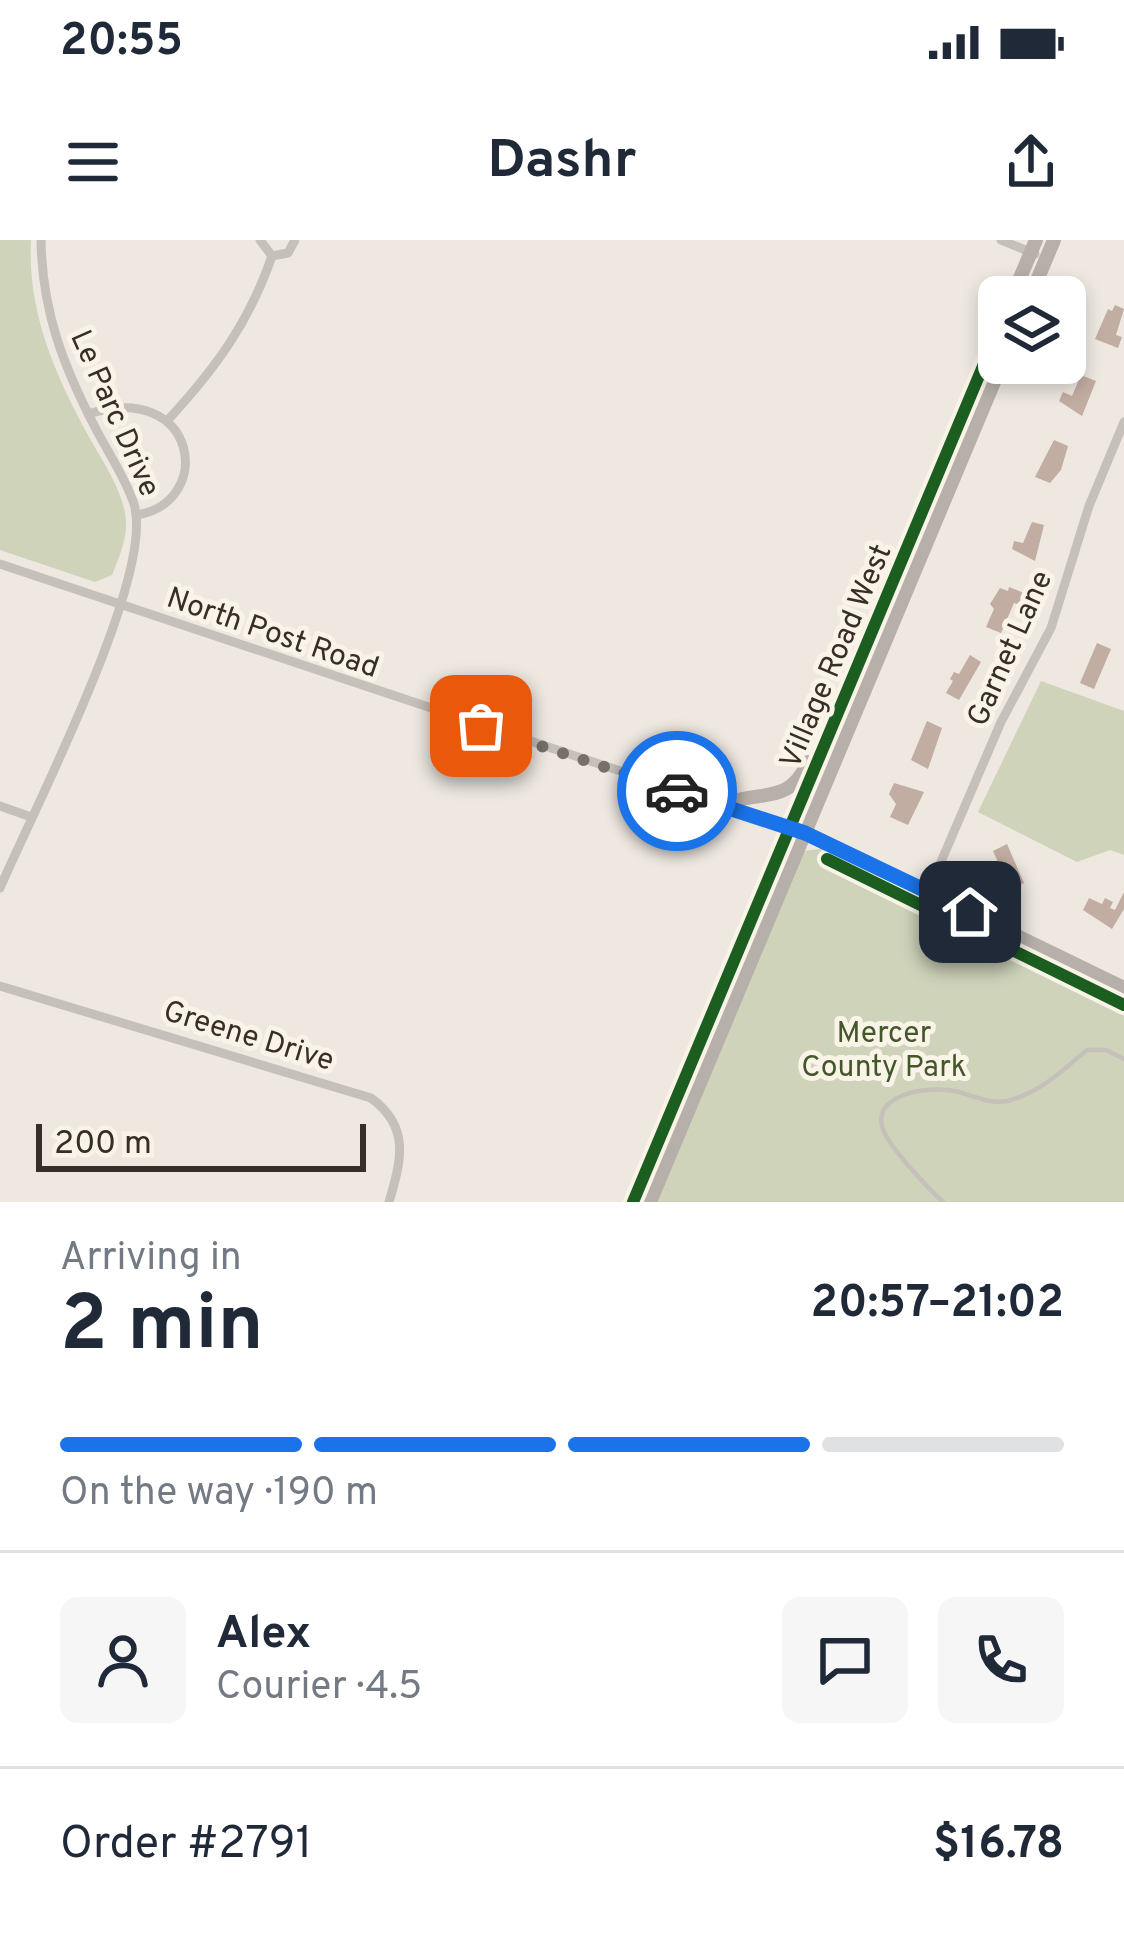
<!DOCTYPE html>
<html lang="en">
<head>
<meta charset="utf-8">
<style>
	body { margin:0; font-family:Overpass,sans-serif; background:#f6f6f7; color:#1f2937; height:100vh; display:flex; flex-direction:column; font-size:45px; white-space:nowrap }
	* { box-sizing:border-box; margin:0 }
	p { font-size:39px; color:#747a83 }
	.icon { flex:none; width:66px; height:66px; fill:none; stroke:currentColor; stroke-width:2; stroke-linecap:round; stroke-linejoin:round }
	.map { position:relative; height:962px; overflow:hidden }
	.drawer { display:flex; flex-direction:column; background:#fff; flex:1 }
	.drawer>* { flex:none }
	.fabs { position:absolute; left:978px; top:36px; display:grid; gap:24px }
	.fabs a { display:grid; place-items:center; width:108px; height:108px; border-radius:18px; background:#fff; box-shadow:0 6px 18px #0003; font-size:60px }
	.scale { position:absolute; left:36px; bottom:30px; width:330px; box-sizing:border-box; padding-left:12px; border:6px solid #382e28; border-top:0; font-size:33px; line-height:42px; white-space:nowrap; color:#382e28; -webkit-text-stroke:9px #faf3e8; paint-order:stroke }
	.pin { position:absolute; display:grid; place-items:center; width:102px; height:102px; color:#fff; margin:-51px; border-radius:24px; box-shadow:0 6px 18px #0006 }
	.courier { position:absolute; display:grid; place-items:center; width:120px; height:120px; margin:-60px; border:9px solid #1a73e8; border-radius:50%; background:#fff; color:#222; box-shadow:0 3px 15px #0007 }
	.summary em { font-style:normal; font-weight:700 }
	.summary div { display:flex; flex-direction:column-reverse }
	.summary { display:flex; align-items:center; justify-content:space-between; height:204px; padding:0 60px }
	h1 { font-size:78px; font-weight:700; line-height:90px }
	.bar { display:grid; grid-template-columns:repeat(4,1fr); gap:18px 12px; align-content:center; height:144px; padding:0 60px }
	.bar i { height:15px; border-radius:9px; background:#e0e1e3 }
	.bar .selected { background:#1a73e8 }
	.bar p { grid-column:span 4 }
	.line { display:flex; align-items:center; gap:30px; padding:0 60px; border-top:3px solid #e0e1e3 }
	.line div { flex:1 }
	.round { display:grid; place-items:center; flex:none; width:126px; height:126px; border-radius:18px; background:#f6f6f7 }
	.status { display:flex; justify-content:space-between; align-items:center; height:84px; padding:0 60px; background:#fff; direction:ltr }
	.status svg { height:33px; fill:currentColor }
	header { display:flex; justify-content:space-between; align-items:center; height:156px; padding:0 60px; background:#fff; font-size:54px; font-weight:700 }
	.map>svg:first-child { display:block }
	.green { fill:#ced3ba }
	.building { fill:#c2ada2 }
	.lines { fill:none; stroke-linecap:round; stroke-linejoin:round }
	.lane { stroke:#c6c0ba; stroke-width:4.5 }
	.street { stroke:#c6c0ba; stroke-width:9 }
	.secondary { stroke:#b7b0aa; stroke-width:14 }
	.cycleway-casing { stroke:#faf3e8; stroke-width:20 }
	.cycleway { stroke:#1b5e20; stroke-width:12 }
	.done { stroke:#786f69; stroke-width:12; stroke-dasharray:0 21.6 }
	.route { stroke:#1a73e8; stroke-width:15 }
	.labels { text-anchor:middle; stroke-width:10; stroke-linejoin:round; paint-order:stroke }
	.street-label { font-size:30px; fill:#382e28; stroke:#faf3e8 }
	.park-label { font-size:30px; fill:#44572b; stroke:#faf3e8 }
</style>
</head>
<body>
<div class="status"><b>20:55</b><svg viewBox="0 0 49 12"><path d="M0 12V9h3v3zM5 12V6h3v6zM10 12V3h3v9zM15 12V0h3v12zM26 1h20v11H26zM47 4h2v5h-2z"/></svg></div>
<header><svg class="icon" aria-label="menu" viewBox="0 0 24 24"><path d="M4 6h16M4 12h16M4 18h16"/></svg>Dashr<svg class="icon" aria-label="share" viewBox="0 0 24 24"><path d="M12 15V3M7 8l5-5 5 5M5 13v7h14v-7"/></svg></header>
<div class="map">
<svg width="1124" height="962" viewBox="0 0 1124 962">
	<rect width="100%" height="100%" fill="#eee8e1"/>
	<g class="green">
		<path d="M0 0H31C27 71 55 135 88 195 102 221 124 251 126 281 127 299 119 318 112 335L95 342 0 310Z"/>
		<polygon points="1041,441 1124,471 1124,615 1110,610 1077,622 978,572"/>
		<polygon points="821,609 1124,757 1124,962 656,962 802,611"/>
	</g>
	<g class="building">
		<polygon points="1115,65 1124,69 1116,95 1122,97 1118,108 1095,99 1108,69 1112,71"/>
		<polygon points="1081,135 1096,141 1082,176 1059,161 1063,152 1072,156"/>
		<polygon points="1054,200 1068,206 1061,230 1050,243 1035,237"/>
		<polygon points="1032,282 1044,285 1035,321 1012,309 1014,301 1023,303"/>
		<polygon points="1009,347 1024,353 1020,365 1014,363 1001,393 986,387 994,369 990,364 1000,348 1008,351"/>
		<polygon points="1097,403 1111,409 1094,449 1080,443"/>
		<polygon points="970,415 981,422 959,460 946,453 953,441 950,439 954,432 959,434"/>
		<polygon points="503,451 519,456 507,488 492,482"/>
		<polygon points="927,481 942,488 928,529 911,520"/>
		<polygon points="894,543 924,552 908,585 890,577 896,564 889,554"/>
		<polygon points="1007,604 1024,643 1010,650 997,630 1001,629 993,611"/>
		<polygon points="1124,652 1124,669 1112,689 1083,670 1089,658 1102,664 1105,658 1113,662 1110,668 1115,670"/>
	</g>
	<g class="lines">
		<path class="lane" d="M943 962C927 947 893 911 884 892 868 855 925 847 948 850 969 852 990 867 1011 860 1042 851 1063 830 1087 810H1106L1124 819"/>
		<g class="street">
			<polyline points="260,0 272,16"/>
			<polyline points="1001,0 1035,14"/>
			<polyline points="272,16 288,13 295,0"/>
			<path d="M88 174C198 139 216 263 136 275"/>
			<path d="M167 181C215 129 249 83 272 16"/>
			<polyline points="0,324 794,589"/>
			<polyline points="0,566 31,577"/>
			<path d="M0 648C32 573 156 335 134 264 126 239 109 214 97 191 64 128 42 72 41 0"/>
			<polyline points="928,652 1001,482 1051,388 1089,266 1124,182"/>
			<path d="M0 746 371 858C411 887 401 921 389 962"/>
		</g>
		<g class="secondary">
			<polyline points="1012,57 1036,0"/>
			<polyline points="1030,57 1054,0"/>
			<path d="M722 565C757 549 789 567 808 522"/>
			<polyline points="805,593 1124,748"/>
			<polyline points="633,962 999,88"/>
			<polyline points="650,962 1002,123"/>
		</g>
		<defs>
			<g id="cycleway">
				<polyline points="827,619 1124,765"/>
				<polyline points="633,962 999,88"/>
			</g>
		</defs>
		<use href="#cycleway" class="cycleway-casing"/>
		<use href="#cycleway" class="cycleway"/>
	</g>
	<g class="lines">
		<polyline class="done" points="481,486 677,551"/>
		<polyline class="route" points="677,551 805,593 970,672"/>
	</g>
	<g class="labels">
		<g class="street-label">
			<text transform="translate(116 173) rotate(66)" y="10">Le Parc Drive</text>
			<text transform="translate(273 392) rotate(19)" y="10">North Post Road</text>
			<text transform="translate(1009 408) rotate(-66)" y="10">Garnet Lane</text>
			<text transform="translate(835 416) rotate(-67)" y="10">Village Road West</text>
			<text transform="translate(249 795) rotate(17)" y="10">Greene Drive</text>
		</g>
		<g class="park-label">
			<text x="884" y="802">Mercer<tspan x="884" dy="34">County Park</tspan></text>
		</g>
	</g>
</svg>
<div class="fabs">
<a><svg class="icon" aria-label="layers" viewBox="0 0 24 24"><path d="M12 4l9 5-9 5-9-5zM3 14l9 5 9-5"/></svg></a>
</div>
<div class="scale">200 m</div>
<div class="pin" style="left:481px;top:486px;background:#ea580c"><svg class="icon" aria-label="bag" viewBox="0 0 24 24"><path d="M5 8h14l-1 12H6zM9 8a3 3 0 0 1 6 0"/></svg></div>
<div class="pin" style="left:970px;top:672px;background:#1f2937"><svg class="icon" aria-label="home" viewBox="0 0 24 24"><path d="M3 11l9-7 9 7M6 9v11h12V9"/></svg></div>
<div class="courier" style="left:677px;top:551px"><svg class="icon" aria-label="car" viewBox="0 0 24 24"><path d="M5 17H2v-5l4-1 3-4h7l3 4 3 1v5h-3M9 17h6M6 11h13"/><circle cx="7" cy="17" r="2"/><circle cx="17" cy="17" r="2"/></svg></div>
</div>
<section class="drawer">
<div class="summary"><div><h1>2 min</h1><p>Arriving in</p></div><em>20:57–21:02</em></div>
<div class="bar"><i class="selected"></i><i class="selected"></i><i class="selected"></i><i></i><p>On the way · 190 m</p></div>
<div class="line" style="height:216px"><a class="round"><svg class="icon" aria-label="person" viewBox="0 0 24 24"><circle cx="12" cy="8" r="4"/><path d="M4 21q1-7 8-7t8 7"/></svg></a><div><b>Alex</b><p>Courier · 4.5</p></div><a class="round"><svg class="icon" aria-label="chat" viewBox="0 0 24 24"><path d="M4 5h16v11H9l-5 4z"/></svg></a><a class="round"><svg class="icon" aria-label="phone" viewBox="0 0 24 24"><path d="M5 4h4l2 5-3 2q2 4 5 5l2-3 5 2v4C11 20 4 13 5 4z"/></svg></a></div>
<div class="line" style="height:156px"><div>Order #2791</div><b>$16.78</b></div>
</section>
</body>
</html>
